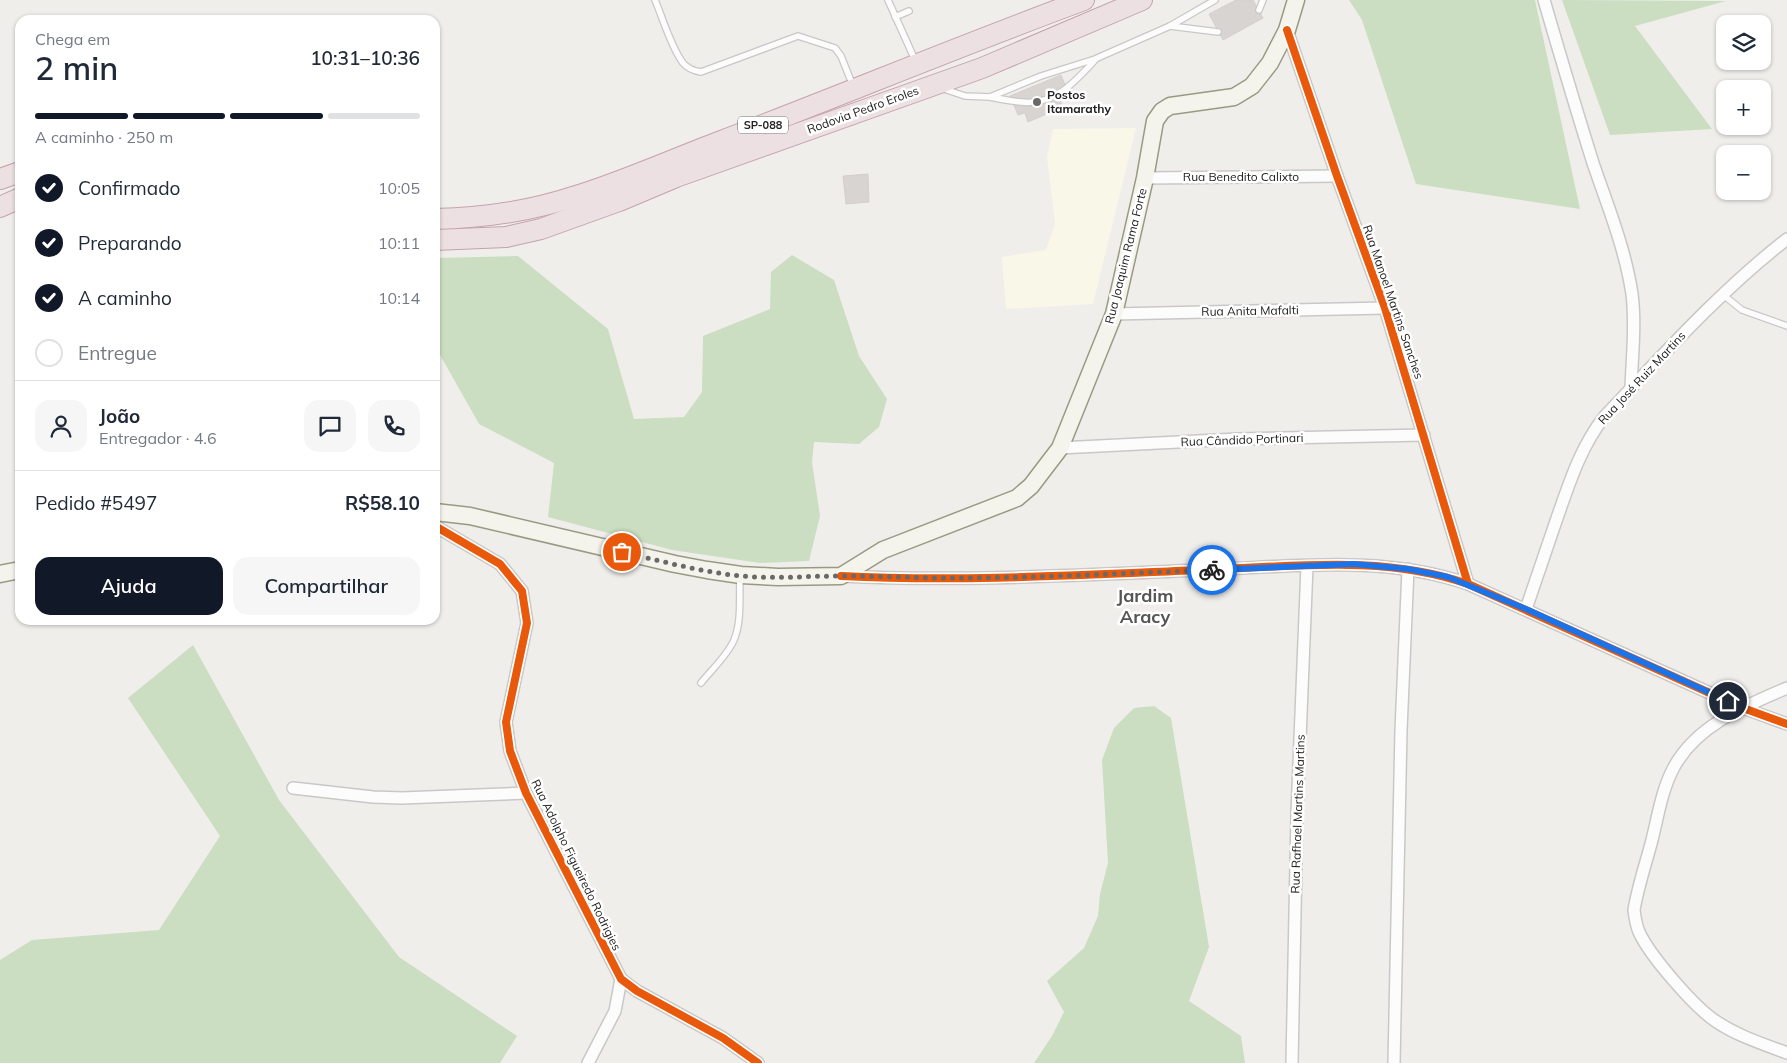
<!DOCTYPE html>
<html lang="pt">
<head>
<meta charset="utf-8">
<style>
	body { margin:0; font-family:Mulish,sans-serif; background:#f6f6f7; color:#1f2937; height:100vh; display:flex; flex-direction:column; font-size:19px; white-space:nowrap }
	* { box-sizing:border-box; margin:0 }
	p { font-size:16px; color:#747a83 }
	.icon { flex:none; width:28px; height:28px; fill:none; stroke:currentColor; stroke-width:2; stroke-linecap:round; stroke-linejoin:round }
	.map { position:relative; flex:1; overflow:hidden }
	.panel { position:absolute; left:15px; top:15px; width:425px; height:610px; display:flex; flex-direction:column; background:#fff; border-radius:15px; box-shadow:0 1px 4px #0004 }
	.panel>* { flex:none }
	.tools { position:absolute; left:1716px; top:15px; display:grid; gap:10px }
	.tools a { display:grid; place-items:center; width:55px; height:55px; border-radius:10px; background:#fff; box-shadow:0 1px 4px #0004; font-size:25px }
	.pin { position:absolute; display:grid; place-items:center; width:42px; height:42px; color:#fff; margin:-21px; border:2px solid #fff; border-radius:50%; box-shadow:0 1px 5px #0007 }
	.courier { position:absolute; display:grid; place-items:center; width:50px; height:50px; margin:-25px; border:4px solid #1a73e8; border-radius:50%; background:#fff; color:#222; box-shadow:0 1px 6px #0007 }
	.headline em { font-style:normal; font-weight:600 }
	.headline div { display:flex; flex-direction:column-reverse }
	.headline { display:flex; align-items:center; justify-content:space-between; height:85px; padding:0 20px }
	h1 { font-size:32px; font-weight:600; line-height:38px }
	.bar { display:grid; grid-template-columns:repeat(4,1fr); gap:8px 5px; align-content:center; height:60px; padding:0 20px }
	.bar i { height:6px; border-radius:4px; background:#e0e1e3 }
	.bar .current { background:#111827 }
	.bar p { grid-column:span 4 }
	.line { display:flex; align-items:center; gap:12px; padding:0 20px; border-top:1px solid #e0e1e3 }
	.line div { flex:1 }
	.round { display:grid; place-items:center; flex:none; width:52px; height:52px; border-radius:15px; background:#f6f6f7 }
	ol { padding:0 20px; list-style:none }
	li { display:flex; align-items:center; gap:15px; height:55px }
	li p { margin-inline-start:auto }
	li .icon { padding:5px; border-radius:50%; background:#111827; color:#fff; stroke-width:4 }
	li:last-child { color:#747a83 }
	li i { width:28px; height:28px; border:2px solid #e0e1e3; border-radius:50% }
	.action { display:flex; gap:10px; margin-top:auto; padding:10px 20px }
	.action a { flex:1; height:58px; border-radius:15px; background:#111827; color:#fff; font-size:20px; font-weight:600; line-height:58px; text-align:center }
	.action a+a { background:#f6f6f7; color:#1f2937 }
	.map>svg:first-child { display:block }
	.education { fill:#f8f7e8 }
	.forest { fill:#cbdec1 }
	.building { fill:#d7d4d2; stroke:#d3d0cc }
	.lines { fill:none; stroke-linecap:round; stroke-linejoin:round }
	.lane-casing { stroke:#c9c8c7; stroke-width:8 }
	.street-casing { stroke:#c9c8c7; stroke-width:14 }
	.secondary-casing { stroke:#999a82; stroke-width:19 }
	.highway-casing { stroke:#c5a2ac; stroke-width:22 }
	.lane { stroke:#fdfcfc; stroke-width:5.5 }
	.street { stroke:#fdfcfc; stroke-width:11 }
	.secondary { stroke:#f4f4ed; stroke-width:16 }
	.highway { stroke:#ece0e2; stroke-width:20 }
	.cycleway-casing { stroke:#fff; stroke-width:11 }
	.cycleway { stroke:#e8590c; stroke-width:8 }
	.done { stroke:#6a6968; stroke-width:5; stroke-dasharray:0 9 }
	.route { stroke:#1a73e8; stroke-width:6 }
	.poi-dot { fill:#6a6968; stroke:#fff; stroke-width:2 }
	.labels { text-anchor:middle; stroke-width:5; stroke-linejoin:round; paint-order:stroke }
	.shield { fill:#fff; stroke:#646464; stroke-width:1 }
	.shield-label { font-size:11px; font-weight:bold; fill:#222 }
	.poi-label { font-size:12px; font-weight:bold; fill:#222; stroke:#fff; text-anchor:start }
	.street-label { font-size:12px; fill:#222; stroke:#fff }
	.district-label { font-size:18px; font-weight:bold; fill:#555; stroke:#fff }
</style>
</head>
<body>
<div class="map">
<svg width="1787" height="1063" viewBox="0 0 1787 1063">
	<rect width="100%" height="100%" fill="#f0eeeb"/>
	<polygon class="education" points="1136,128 1093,304 1006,309 1002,257 1046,250 1055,224 1047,157 1053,129"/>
	<g class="forest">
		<polygon points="1349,0 1535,0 1580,209 1416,184 1362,20"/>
		<polygon points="1562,0 1726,1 1635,26 1712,129 1610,135"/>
		<polygon points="792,255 834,280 859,356 887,399 879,427 859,444 814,442 812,462 820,516 809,561 760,563 672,550 548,517 554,463 479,424 435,346 435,258 518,256 608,329 634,419 684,417 702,392 703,336 770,309 771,272"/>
		<polygon points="193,645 279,800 399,957 517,1036 500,1063 0,1063 0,960 32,940 159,930 220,836 128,698"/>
		<polygon points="1154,706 1171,718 1209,947 1189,1001 1241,1036 1245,1063 1034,1063 1052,1036 1064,1012 1047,981 1084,948 1098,916 1100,894 1108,863 1102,760 1114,728 1134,708"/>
	</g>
	<g class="building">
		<polygon points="1236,0 1253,0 1263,18 1223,40 1209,14"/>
		<polygon points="1061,75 1069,94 1059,98 1063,107 1028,122 1025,113 1018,115 1010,96"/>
		<polygon points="868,174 869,202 846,204 843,176"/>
	</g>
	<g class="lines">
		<defs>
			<g id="lane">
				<path d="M655 0C663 19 671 47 683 63 688 69 694 71 701 72L798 36 835 48 841 56 853 86"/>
				<polyline points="888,0 915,60"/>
				<polyline points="1259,10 1263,0"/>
				<polyline points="895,17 909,11"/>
				<polyline points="1170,26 1218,32"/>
				<polyline points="944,89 965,96 990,97 1041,76 1095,59 1170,26 1215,0"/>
				<path d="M990 97C1000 99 1010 101 1021 102 1054 106 1075 82 1095 60"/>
				<polyline points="1722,294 1742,310 1787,326"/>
				<path d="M701 683C712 669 727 656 734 640 742 621 739 597 740 578"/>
			</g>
			<g id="street">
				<path d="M1544 0C1560 55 1576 109 1593 163 1608 207 1625 248 1632 294 1636 325 1632 357 1631 388"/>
				<polyline points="1287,30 1337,176 1385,308 1468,584"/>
				<polyline points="1145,178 1337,176"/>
				<polyline points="1114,314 1385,308"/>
				<polyline points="1060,448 1237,439 1424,435"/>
				<polyline points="435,526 500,564 522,591 527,623 506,722 510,751 526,793 621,979 637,991 723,1038 758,1063"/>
				<path d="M841 576C961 582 1081 575 1201 570 1290 567 1383 554 1468 584L1743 708 1787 724"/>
				<path d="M1526 609C1536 580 1546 550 1556 521 1569 484 1580 448 1604 417 1663 355 1720 291 1787 239"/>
				<path d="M1787 688C1745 706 1697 725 1674 767 1662 789 1658 816 1652 840 1646 863 1638 886 1634 910 1635 918 1636 925 1639 932 1650 956 1695 1008 1717 1022 1738 1036 1763 1044 1787 1053"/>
				<polyline points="293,788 373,797 402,798 526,793"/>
				<polyline points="588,1063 615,1011 621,979"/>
				<polyline points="1292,1063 1297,813 1307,566"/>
				<polyline points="1394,1063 1401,730 1408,569"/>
			</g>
			<g id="secondary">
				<polyline points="435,512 470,516 675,564 707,570 741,575 778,577 841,576 883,550 1017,498 1031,486 1060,448 1114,314 1145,178 1155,121 1162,111 1170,106 1234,97 1252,86 1270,63 1287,30 1296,0"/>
				<polyline points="0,574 20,570"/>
			</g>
			<g id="highway">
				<polyline points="0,179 20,172"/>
				<polyline points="0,207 20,198"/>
				<path d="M435 219C482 218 531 211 576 196 625 181 673 159 721 141 842 95 962 45 1084 0"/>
				<polyline points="435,240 506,237 541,229 619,201 676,177 982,68 1142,0"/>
			</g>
		</defs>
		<use href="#lane" class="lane-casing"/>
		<use href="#street" class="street-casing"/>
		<use href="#secondary" class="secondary-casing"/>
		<use href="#highway" class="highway-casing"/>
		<use href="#lane" class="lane"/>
		<use href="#street" class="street"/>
		<use href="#secondary" class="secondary"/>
		<use href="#highway" class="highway"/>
		<defs>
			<g id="cycleway">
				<polyline points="1287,30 1337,176 1385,308 1468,584"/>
				<polyline points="435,526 500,564 522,591 527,623 506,722 510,751 526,793 621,979 637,991 723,1038 758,1063"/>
				<path d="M841 576C961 582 1081 575 1201 570 1290 567 1383 554 1468 584L1743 708 1787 724"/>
			</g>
		</defs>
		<use href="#cycleway" class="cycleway-casing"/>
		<use href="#cycleway" class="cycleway"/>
	</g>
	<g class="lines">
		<path class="done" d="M622 552C661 561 701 572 741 576 774 579 807 576 840 576 877 576 913 578 950 578 1037 578 1125 573 1212 570"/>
		<polyline class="route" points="1212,570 1354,564 1408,569 1448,577 1526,609 1728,701"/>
	</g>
	<circle class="poi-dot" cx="1037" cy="102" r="5"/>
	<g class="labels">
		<rect class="shield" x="738" y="116.5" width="50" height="17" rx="4"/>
		<g class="shield-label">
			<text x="763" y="129">SP-088</text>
		</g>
		<g class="poi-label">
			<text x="1047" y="99">Postos<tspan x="1047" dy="14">Itamarathy</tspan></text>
		</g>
		<g class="street-label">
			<text transform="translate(863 110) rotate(-20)" y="4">Rodovia Pedro Eroles</text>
			<text x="1241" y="181">Rua Benedito Calixto</text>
			<text transform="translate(1126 256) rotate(-76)" y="4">Rua Joaquim Rama Forte</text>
			<text transform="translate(1393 302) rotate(71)" y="4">Rua Manoel Martins Sanches</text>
			<text transform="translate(1250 311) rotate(-1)" y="4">Rua Anita Mafalti</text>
			<text transform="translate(1642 378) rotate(-47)" y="4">Rua José Ruiz Martins</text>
			<text transform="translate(1242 440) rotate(-2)" y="4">Rua Cândido Portinari</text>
			<text transform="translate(1298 814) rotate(-88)" y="4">Rua Rafhael Martins Martins</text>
			<text transform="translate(576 865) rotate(64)" y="4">Rua Adolpho Figueiredo Rodrigies</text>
		</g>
		<g class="district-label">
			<text x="1145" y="602">Jardim<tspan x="1145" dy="21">Aracy</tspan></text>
		</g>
	</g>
</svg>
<div class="tools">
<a><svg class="icon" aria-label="layers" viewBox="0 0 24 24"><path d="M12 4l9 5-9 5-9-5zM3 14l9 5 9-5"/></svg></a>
<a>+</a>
<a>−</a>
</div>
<div class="pin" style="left:622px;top:552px;background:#ea580c"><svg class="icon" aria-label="bag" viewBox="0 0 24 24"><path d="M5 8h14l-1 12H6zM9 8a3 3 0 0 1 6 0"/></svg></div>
<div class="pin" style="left:1728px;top:701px;background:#1f2937"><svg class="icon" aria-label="home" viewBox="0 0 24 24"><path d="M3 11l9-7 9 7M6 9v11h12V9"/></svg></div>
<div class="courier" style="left:1212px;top:570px"><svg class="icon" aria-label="bike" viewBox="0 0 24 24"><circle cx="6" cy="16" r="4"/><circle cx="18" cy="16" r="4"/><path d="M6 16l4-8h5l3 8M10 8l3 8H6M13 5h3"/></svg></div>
<section class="panel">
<div class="headline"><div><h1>2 min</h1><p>Chega em</p></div><em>10:31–10:36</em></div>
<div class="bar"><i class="current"></i><i class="current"></i><i class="current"></i><i></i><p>A caminho · 250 m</p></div>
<ol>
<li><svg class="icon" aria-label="check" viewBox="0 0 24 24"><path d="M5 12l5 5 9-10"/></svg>Confirmado<p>10:05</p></li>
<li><svg class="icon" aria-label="check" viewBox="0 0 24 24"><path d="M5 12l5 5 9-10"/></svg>Preparando<p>10:11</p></li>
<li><svg class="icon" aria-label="check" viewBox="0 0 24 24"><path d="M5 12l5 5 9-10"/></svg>A caminho<p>10:14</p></li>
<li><i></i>Entregue</li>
</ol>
<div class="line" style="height:90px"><a class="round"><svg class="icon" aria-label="person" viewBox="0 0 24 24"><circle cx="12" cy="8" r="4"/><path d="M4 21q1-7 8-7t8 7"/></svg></a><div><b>João</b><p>Entregador · 4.6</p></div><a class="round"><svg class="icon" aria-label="chat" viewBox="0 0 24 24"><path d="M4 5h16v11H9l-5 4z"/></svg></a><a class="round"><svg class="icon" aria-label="phone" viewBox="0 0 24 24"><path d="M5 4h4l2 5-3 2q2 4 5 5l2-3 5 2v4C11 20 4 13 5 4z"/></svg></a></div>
<div class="line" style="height:65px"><div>Pedido #5497</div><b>R$58.10</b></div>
<div class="action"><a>Ajuda</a><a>Compartilhar</a></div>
</section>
</div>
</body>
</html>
